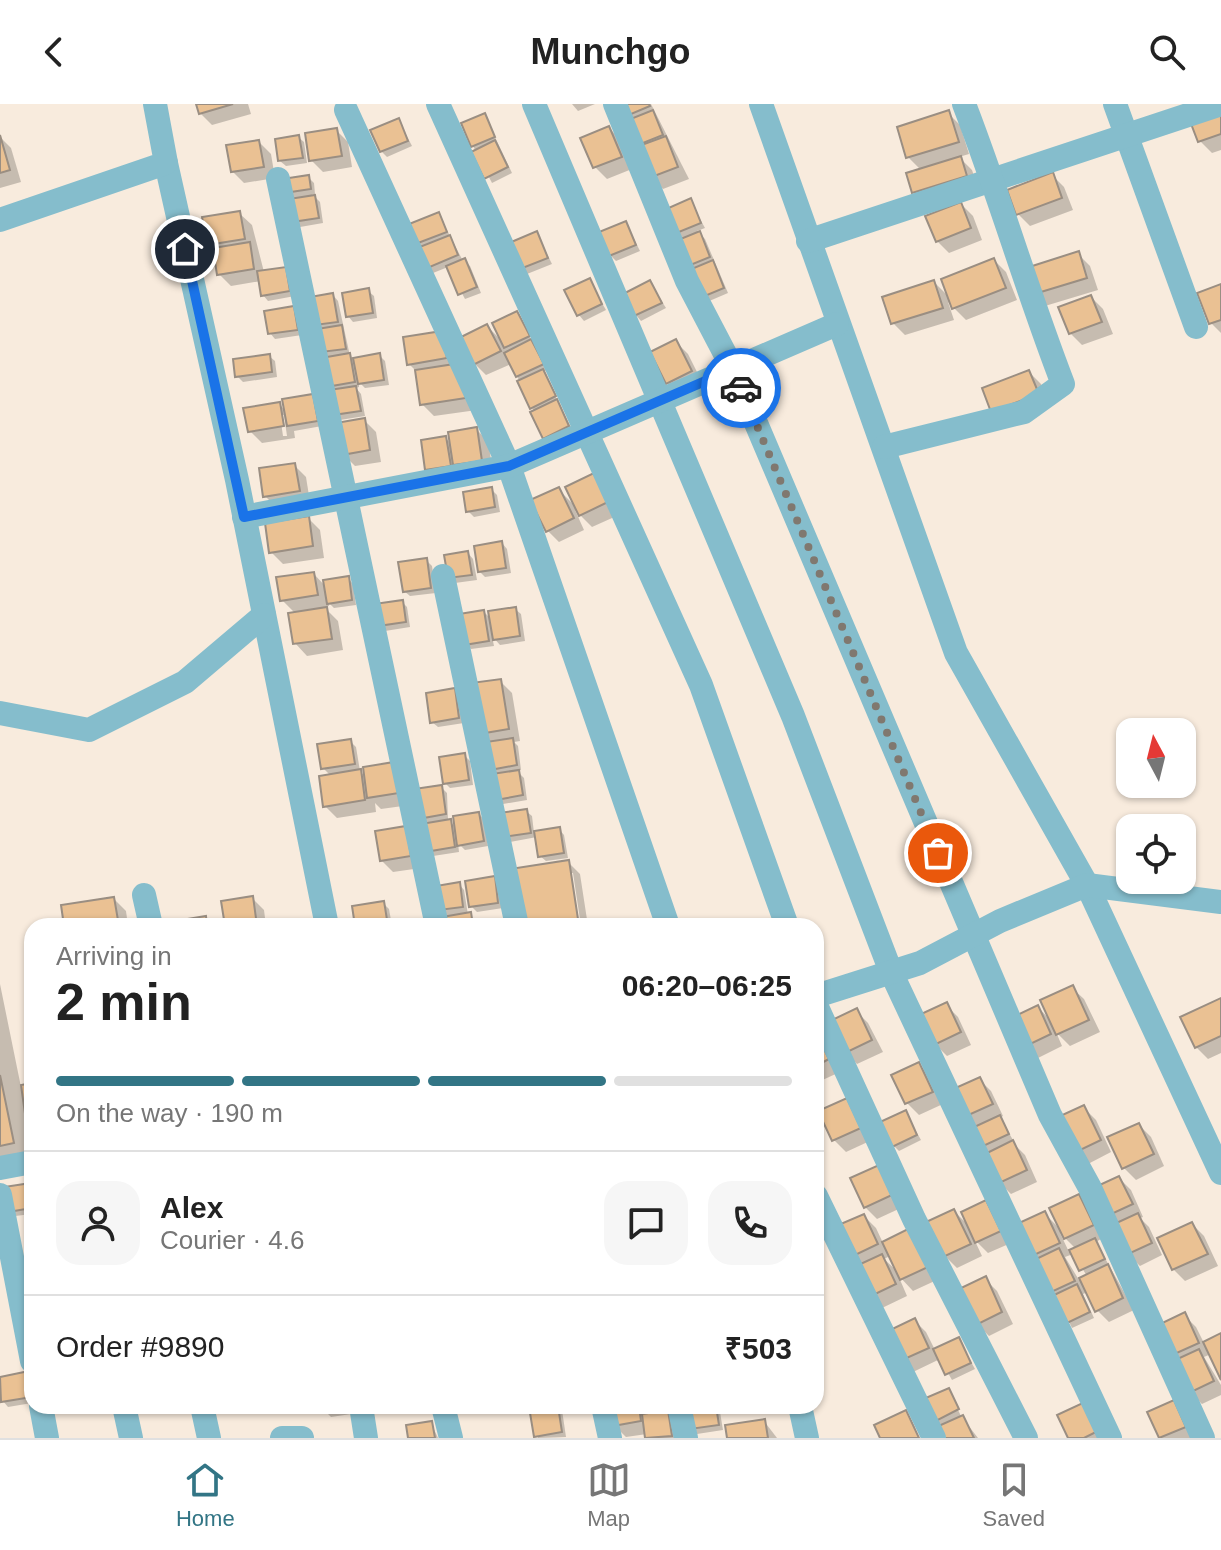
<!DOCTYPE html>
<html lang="en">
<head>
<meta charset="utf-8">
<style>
	body { margin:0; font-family:Arial,sans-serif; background:#f6f6f6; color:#222; height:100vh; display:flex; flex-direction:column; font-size:30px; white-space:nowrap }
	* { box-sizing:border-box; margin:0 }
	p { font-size:26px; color:#767676 }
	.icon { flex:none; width:44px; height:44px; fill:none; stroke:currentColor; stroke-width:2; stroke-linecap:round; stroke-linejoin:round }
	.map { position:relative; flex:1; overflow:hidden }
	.sheet { position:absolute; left:24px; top:814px; width:800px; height:496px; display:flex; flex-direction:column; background:#fff; border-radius:24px; box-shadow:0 2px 6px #0004 }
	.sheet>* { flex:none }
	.needle { width:52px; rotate:353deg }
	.fabs { position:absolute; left:1116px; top:614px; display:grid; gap:16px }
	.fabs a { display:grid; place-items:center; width:80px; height:80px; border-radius:16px; background:#fff; box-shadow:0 2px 6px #0004; font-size:40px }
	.pin { position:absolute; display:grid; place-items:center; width:68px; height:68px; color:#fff; margin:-34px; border:4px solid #fff; border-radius:50%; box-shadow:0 2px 8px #0007 }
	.courier { position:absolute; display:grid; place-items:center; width:80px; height:80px; margin:-40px; border:6px solid #1a73e8; border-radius:50%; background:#fff; color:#222; box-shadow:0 2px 10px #0007 }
	.summary em { font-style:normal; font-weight:800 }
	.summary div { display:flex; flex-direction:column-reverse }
	.summary { display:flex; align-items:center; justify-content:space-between; height:136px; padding:0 32px }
	h1 { font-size:52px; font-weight:800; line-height:60px }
	.bar { display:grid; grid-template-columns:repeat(4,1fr); gap:12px 8px; align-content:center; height:96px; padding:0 32px }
	.bar i { height:10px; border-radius:6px; background:#e0e0e0 }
	.bar .current { background:#327585 }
	.bar p { grid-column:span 4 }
	.line { display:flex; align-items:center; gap:20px; padding:0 32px; border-top:2px solid #e0e0e0 }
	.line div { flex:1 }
	.round { display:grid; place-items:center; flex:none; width:84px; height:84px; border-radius:24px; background:#f6f6f6 }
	header { display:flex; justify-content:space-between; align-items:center; height:104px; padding:0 32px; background:#fff; font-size:36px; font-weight:800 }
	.dock { display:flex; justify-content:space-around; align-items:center; height:112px; border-top:2px solid #e0e0e0; background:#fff; font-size:22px; color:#767676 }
	.dock a { display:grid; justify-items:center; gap:4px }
	.dock .current { color:#327585 }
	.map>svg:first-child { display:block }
	.shadow { fill:#0003; fill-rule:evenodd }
	.building { fill:#eac193; stroke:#9a8e82; stroke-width:2 }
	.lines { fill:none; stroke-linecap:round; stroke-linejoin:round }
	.minor { stroke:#85bdcc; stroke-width:24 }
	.done { stroke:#80786f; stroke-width:8; stroke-dasharray:0 14.4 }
	.route { stroke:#1a73e8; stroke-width:10 }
</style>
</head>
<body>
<header><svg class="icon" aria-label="back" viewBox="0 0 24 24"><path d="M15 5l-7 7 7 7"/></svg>Munchgo<svg class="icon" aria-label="search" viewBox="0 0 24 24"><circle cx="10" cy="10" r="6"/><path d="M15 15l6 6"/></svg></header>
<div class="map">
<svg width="1221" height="1334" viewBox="0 0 1221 1334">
	<rect width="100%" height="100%" fill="#f8ebdd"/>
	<g class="shadow">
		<polygon points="198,0 248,0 251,10 212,21 200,9"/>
		<polygon points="572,0 595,0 578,7"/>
		<polygon points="621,0 651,0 689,75 663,85 651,73"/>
		<polygon points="1221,8 1221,46 1212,49 1200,37"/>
		<polygon points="948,9 960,21 969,50 959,53 972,66 978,84 926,100 914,88 921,66 908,53"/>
		<polygon points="485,12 512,69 492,79 473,42"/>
		<polygon points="399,17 412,42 387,53 381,47"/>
		<polygon points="609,24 621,36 632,65 607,75 595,63"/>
		<polygon points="336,26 348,38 352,63 323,68 311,56"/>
		<polygon points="0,33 11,44 21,78 0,84"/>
		<polygon points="298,33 304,38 307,59 286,62 280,57"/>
		<polygon points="259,38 271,50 275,74 244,79 232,67"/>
		<polygon points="1052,71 1064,83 1073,106 1030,122 1018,110"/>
		<polygon points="308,73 314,79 315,90 312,90 320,98 323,119 300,123 286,88"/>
		<polygon points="690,97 705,124 697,127 705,135 728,189 707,198 675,129"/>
		<polygon points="961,100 973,112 982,136 949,149 937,137"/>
		<polygon points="239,109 252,121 264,168 286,165 295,192 268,197 263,191 261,177 231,182 219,170 215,147 209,140"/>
		<polygon points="439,111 463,157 470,162 481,189 465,195 448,163 433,169 419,138"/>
		<polygon points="626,119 640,147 616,157 610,151"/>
		<polygon points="537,130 552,160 527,170 522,164"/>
		<polygon points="1078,150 1090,162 1098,186 1045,202 1033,190"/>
		<polygon points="994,156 1006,168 1017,196 966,216 948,198 954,216 905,231 893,219 934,178 951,195"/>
		<polygon points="589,177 606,206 584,217 579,211"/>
		<polygon points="650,179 666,204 641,217 636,211"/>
		<polygon points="1221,182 1221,229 1211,219"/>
		<polygon points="368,187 374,192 377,214 353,218 348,212"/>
		<polygon points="333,191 338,197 350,252 354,255 379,251 385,257 389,281 365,284 359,278 359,283 356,284 361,290 365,312 340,316 335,310 330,255 323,248 317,220"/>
		<polygon points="1091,193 1103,205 1113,230 1082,241 1070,229"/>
		<polygon points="293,204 302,231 275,235 270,229"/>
		<polygon points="517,209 547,266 543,268 573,327 550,339 511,260 486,271 474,259 487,222 502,237"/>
		<polygon points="442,230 477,306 434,312 422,300 417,268 409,260"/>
		<polygon points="676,238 688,250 703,280 680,291 668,279"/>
		<polygon points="269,252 275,257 277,273 243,278 237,272"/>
		<polygon points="1029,268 1041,280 1049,302 984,285"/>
		<path d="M313 292 322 322 294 327 295 334 262 339 250 327 279 300 286 307ZM280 311H284L287 332H283Z"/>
		<polygon points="364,316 376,328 381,358 355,362 343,350"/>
		<polygon points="476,325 488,337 493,368 433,370 445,334 452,340"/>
		<polygon points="294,361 306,373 310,398 277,404 265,392"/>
		<polygon points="595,370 621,410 592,423 575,406 584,426 559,438 547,426 558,385 576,403"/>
		<polygon points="491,385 497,391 500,408 474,413 468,407"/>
		<polygon points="308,414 320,426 324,454 283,460 271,448"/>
		<polygon points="502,439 507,445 511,469 485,473 479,467"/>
		<polygon points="468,449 473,455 477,476 455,479 450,473"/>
		<polygon points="426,456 432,462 436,489 410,492 404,487"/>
		<polygon points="314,470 326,483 348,474 353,480 356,501 334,504 328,498 329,502 324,503 338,517 343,546 307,552 295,539 296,510 282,496"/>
		<polygon points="402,498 407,503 410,523 385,527 377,502"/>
		<polygon points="515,505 521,510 525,537 500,541 492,532 494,542 471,545 466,540 484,508 492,516"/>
		<polygon points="500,577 512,589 520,637 514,638 518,642 521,666 517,667 524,674 527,696 503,700 480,629"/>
		<polygon points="454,586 460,592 464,619 438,623 432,618"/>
		<polygon points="350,637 356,643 360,667 366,674 393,661 410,701 381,705 375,699 376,708 337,714 325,702 331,672 323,664"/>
		<polygon points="464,651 470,657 473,681 450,684 445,679"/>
		<polygon points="441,683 447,689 448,716 457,724 479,710 484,715 488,742 465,746 458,739 459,748 433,752 420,714"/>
		<polygon points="526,707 532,712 534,729 559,725 564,731 568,754 546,757 540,752 537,733 510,738 505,732"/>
		<polygon points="405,724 421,764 393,768 381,756"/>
		<polygon points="568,758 580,770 588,822 581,822 573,769 569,769 577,822 521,822"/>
		<polygon points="467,778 500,780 503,804 477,808 471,802"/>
		<polygon points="459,780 464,786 468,811 476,816 476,822 445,822 449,814 441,805"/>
		<polygon points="252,794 264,806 266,822 227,822"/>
		<polygon points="114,795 126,807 128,822 66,822"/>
		<polygon points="383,799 389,805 392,822 357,822"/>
		<polygon points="0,880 21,983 32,981 32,1026 28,1023 32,1064 0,1065"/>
		<polygon points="1072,884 1084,895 1100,928 1070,942 1056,928 1062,942 1038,954 1026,942 1038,903 1051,917"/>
		<polygon points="1221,896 1221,949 1208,955 1196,943"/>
		<polygon points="946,901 958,913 971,941 947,952 935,940"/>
		<polygon points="856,907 868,919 883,948 857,960 845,948"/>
		<polygon points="816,921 840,968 816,979"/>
		<polygon points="919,960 930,972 943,1000 919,1011 907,999 894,972"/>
		<polygon points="979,975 991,987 1003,1012 1000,1014 1013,1036 1011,1037 1025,1051 1037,1078 1011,1090 999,1078 966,1012"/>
		<polygon points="846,996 872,1036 846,1048 834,1036 821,1008"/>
		<polygon points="1084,1004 1096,1016 1111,1048 1088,1060 1076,1048"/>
		<polygon points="905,1008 921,1036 899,1047 894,1042"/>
		<polygon points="1139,1021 1151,1033 1164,1062 1136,1076 1124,1064"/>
		<polygon points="1119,1074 1131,1086 1143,1113 1140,1114 1149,1123 1162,1151 1140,1162 1128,1150 1109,1111"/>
		<polygon points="890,1075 903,1103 877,1115 865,1103"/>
		<polygon points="30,1081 32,1110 15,1112 10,1107"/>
		<path d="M1079 1093 1091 1105 1104 1133 1096 1138 1134 1206 1109 1218 1097 1206 1088 1188 1083 1190 1094 1214 1072 1224 1036 1150 1045 1110 1062 1127ZM1060 1129 1076 1145 1069 1148ZM1073 1150 1087 1172 1079 1176 1065 1153Z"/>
		<polygon points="986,1099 1011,1139 988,1149 974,1135 982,1152 957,1164 945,1152 954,1107 968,1121"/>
		<path d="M864 1112 876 1124 883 1139 910 1127 939 1175 913 1187 898 1171 907 1192 882 1204 852 1152ZM890 1152 898 1168 884 1155Z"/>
		<polygon points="1192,1120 1204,1132 1218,1162 1185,1177 1173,1165"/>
		<polygon points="985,1175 997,1187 1013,1220 989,1232 977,1220"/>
		<polygon points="1184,1211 1196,1223 1204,1239 1221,1231 1221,1271 1211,1250 1204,1253 1221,1281 1221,1291 1202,1300 1190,1288 1172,1251"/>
		<polygon points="914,1216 926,1228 935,1246 958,1235 975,1265 952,1276 940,1255 913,1268 901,1256"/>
		<polygon points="28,1269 32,1273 32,1299 8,1303 3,1297 0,1275"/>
		<polygon points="948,1286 961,1312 978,1334 941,1334 933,1318"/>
		<polygon points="1173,1299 1196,1334 1162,1334 1150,1309"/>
		<polygon points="320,1302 357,1302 358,1309 331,1313"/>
		<polygon points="369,1302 400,1302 400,1304 374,1308"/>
		<polygon points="534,1302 558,1302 562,1306 566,1333 538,1334"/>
		<polygon points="612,1302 648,1302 649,1311 667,1308 672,1314 676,1334 647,1334 647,1330 626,1333 614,1321"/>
		<polygon points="688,1302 719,1302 723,1326 697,1330"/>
		<polygon points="1060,1312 1109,1334 1070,1334"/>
		<polygon points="764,1317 777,1334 729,1334"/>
		<polygon points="431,1319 438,1334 410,1334"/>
	</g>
	<g class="building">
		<polygon points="196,0 233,0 199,10"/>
		<polygon points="619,0 649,0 650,2 624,13"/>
		<polygon points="653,6 663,31 638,41 628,16"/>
		<polygon points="949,6 959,38 906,54 897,23"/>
		<polygon points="1221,6 1221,30 1198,38 1190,17"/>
		<polygon points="485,9 495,33 471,43 461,19"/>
		<polygon points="399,14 408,37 380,48 370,26"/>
		<polygon points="609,22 622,53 593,64 580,34"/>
		<polygon points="337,24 342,52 309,57 305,29"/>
		<polygon points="0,31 10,66 0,69"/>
		<polygon points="299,31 303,54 278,57 275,35"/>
		<polygon points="666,32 678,63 649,74 636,43"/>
		<polygon points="259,36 264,63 231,68 226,41"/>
		<polygon points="495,36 508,63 484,75 471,48"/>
		<polygon points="961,52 967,72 912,89 906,69"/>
		<polygon points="1053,68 1062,94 1016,111 1007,86"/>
		<polygon points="309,71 311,85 284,89 282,75"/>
		<polygon points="315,91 319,114 292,118 289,95"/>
		<polygon points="691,94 701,119 674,130 664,106"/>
		<polygon points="961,98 971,124 936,138 925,112"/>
		<polygon points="240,107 245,135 207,141 202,113"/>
		<polygon points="439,108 447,128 418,139 409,120"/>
		<polygon points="626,117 636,141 609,152 599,128"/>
		<polygon points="537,127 548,154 520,165 509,139"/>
		<polygon points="700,127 710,153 688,162 678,136"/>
		<polygon points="450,131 458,151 425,165 417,144"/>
		<polygon points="250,138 254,165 217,171 213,144"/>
		<polygon points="1079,147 1087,174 1031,191 1023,165"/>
		<polygon points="465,154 477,183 458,191 446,162"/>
		<polygon points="994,154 1006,184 952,205 941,175"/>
		<polygon points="713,156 724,184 700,194 689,166"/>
		<polygon points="286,163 290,187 261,192 257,167"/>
		<polygon points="590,174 602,200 577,212 564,186"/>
		<polygon points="650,176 662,199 634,212 623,190"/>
		<polygon points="934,176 943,204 891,220 882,193"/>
		<polygon points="1221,180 1221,216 1209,220 1197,189"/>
		<polygon points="369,184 373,209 346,213 342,189"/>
		<polygon points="333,189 338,218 315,221 310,193"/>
		<polygon points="1091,191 1102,218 1069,230 1058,203"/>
		<polygon points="294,202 298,226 268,230 264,207"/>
		<polygon points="517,207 530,232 504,244 492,219"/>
		<polygon points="487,220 501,247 473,261 459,234"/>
		<polygon points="342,221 346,245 321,248 317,225"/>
		<polygon points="442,227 447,254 407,261 403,233"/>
		<polygon points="531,235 544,260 516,273 504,249"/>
		<polygon points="676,235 692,267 666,280 650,248"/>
		<polygon points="350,249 355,278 326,283 321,254"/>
		<polygon points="380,249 384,276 358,280 353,254"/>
		<polygon points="270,250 272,268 235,273 233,255"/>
		<polygon points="461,259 466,294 420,301 415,266"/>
		<polygon points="543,265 556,292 530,305 517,277"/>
		<polygon points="1029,266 1039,290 991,308 982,284"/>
		<polygon points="356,282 361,307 333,311 329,286"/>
		<polygon points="313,290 318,317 287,322 282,295"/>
		<polygon points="557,295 569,322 543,335 530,308"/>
		<polygon points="280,298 284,322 248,328 243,304"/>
		<polygon points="365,314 370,346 342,351 336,319"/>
		<polygon points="477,323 482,357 453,361 448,328"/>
		<polygon points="446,332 451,362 425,366 421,336"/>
		<polygon points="295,359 300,387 263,393 259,364"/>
		<polygon points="596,368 610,397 579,412 565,383"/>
		<polygon points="492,383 495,403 466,408 463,388"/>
		<polygon points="559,383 574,414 546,428 530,396"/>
		<polygon points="309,412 313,442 269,449 265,419"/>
		<polygon points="502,437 506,464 478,468 474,442"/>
		<polygon points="468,447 472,471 448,474 444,451"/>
		<polygon points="427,454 431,484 403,488 398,458"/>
		<polygon points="314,468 318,491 280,497 276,473"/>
		<polygon points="349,472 352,496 327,500 323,476"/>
		<polygon points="403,496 406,518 378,522 374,500"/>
		<polygon points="327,503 332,535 293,540 288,509"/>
		<polygon points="516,503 520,532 493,536 488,507"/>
		<polygon points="484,506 489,537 464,541 459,510"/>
		<polygon points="501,575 509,625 479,630 471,579"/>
		<polygon points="455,584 459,614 430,619 426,589"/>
		<polygon points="513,634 517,661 490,666 486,638"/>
		<polygon points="351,635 355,660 321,665 317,640"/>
		<polygon points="465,649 469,676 443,680 439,653"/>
		<polygon points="394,658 399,689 367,694 363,663"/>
		<polygon points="361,665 365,696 323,703 319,672"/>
		<polygon points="519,666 523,691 496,696 492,670"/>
		<polygon points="442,681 446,710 418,715 414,685"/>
		<polygon points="527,705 531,729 503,733 499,709"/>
		<polygon points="479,708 484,737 457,742 453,712"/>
		<polygon points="451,715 455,743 425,748 421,720"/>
		<polygon points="406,722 411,752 380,757 375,727"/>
		<polygon points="560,723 564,749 538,753 534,727"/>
		<polygon points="569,756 578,815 519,822 510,765"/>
		<polygon points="495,772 498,799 469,803 465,777"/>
		<polygon points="460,778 463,803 439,806 436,782"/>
		<polygon points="253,792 257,822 225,822 221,797"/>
		<polygon points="114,793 119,822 64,822 61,801"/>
		<polygon points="384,797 388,822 355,822 352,802"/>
		<polygon points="471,808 473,822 443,822 442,813"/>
		<polygon points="206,812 207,822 182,822 181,816"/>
		<polygon points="1073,881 1089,916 1056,931 1040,896"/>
		<polygon points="1221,894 1221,932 1195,944 1180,913"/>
		<polygon points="947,898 961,928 934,941 919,911"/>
		<polygon points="1038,901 1051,930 1024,943 1011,914"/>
		<polygon points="857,904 872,936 843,950 828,918"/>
		<polygon points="816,928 829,955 816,962"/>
		<polygon points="919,958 933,988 905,1000 891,971"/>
		<polygon points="0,971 14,1039 0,1042"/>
		<polygon points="980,973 993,1000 964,1013 951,986"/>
		<polygon points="32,979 32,1023 27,1024 21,981"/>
		<polygon points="847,994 861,1024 832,1037 818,1007"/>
		<polygon points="1084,1001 1101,1036 1074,1049 1058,1013"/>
		<polygon points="906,1006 917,1031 892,1043 880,1018"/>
		<polygon points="1000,1011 1009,1030 981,1043 972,1024"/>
		<polygon points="1139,1019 1154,1050 1122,1065 1107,1033"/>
		<polygon points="1013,1036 1027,1066 997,1080 983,1051"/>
		<polygon points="879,1061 892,1091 864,1104 850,1074"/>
		<polygon points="1119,1072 1133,1100 1107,1112 1093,1084"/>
		<polygon points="31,1079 32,1104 8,1108 4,1083"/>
		<polygon points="1079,1090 1094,1121 1064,1135 1049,1104"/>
		<polygon points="986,1096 1001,1127 975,1139 961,1108"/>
		<polygon points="954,1105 971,1140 943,1153 926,1118"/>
		<polygon points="1045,1107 1060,1139 1034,1151 1019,1119"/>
		<polygon points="1138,1109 1152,1139 1126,1151 1112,1121"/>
		<polygon points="864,1110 878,1140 851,1153 836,1122"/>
		<polygon points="1192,1118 1208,1150 1172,1166 1157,1134"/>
		<polygon points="910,1124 928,1163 900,1176 882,1138"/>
		<polygon points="1095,1134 1105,1155 1079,1167 1069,1146"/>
		<polygon points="1059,1144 1075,1177 1049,1189 1034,1156"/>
		<polygon points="882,1150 896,1180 869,1193 854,1163"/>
		<polygon points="1108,1160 1123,1194 1095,1208 1079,1174"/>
		<polygon points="986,1172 1002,1208 976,1221 959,1185"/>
		<polygon points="1077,1180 1090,1208 1065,1220 1052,1192"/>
		<polygon points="1185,1208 1199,1239 1170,1252 1156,1222"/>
		<polygon points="915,1214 929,1244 900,1257 886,1228"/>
		<polygon points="1221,1229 1221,1276 1203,1238"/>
		<polygon points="959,1233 971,1259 945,1271 933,1245"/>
		<polygon points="1199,1245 1214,1277 1189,1289 1173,1257"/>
		<polygon points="29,1267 32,1293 1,1298 0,1273"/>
		<polygon points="949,1284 959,1305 932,1319 921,1296"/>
		<polygon points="1174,1296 1186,1323 1159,1334 1147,1308"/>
		<polygon points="1087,1297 1100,1326 1084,1334 1068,1334 1057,1311"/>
		<polygon points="558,1302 562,1328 534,1333 529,1303"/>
		<polygon points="610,1302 639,1302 641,1317 613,1322"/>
		<polygon points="686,1302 716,1302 719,1321 690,1325"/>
		<polygon points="668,1306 672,1332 645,1334 642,1310"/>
		<polygon points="906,1306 919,1334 880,1334 874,1321"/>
		<polygon points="963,1311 974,1334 939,1334 934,1324"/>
		<polygon points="765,1315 768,1334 727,1334 725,1321"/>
		<polygon points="432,1317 435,1334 408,1334 406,1321"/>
	</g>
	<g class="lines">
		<g class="minor">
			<polyline points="438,0 701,581 787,822"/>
			<polyline points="534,0 793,612 891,868 1110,1334"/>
			<polyline points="615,0 687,177 733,265 1050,1011 1090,1084 1203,1334"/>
			<polyline points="761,0 956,549 1087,781 1221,1069"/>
			<polyline points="1115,0 1196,223"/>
			<polyline points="346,6 509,362 668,822"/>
			<polyline points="166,59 237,376 327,822"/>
			<polyline points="278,75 437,822"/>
			<polyline points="0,116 166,59 155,0"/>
			<polyline points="808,137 1221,0"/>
			<path d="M884 343 1024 308 1063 280C1027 187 1000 93 964 0"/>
			<polyline points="244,413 509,362 837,220"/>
			<polyline points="443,472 517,822"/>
			<polyline points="0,609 89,626 185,578 264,511"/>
			<polyline points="144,791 151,822"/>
			<polyline points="816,892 920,859 1000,817 1087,781 1221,798"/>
			<polyline points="816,901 914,1115 1026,1334"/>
			<polyline points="0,1064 32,1058"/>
			<polyline points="0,1091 32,1257"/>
			<polyline points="816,1092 934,1334"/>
			<polyline points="41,1302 47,1334"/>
			<polyline points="124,1302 131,1334"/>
			<polyline points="202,1302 209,1334"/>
			<polyline points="361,1302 366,1334"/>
			<polyline points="443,1302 451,1334"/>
			<polyline points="603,1302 610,1334"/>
			<polyline points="679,1302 686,1334"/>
			<polyline points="800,1302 807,1334"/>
			<polyline points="282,1334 302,1334"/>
		</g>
	</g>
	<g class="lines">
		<polyline class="done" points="741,284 938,749"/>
		<polyline class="route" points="185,145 244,413 509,362 733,265 741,284"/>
	</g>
</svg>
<div class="fabs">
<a><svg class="needle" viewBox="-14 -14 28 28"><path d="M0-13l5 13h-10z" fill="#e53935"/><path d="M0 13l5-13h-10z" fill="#767676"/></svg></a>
<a><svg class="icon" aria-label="locate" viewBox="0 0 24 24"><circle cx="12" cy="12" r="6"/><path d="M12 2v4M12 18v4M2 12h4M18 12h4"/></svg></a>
</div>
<div class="pin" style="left:938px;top:749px;background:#ea580c"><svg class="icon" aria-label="bag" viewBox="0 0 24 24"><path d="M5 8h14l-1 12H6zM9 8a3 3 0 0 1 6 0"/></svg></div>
<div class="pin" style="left:185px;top:145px;background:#1f2937"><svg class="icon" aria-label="home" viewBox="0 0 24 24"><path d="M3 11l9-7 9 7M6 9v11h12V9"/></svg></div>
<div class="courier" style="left:741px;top:284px"><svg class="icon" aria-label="car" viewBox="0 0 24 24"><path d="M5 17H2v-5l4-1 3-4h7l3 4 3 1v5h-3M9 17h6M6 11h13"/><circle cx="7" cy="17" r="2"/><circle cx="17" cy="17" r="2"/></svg></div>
<section class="sheet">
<div class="summary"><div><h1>2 min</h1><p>Arriving in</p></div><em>06:20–06:25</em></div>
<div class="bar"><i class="current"></i><i class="current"></i><i class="current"></i><i></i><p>On the way · 190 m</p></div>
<div class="line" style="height:144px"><a class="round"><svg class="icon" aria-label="person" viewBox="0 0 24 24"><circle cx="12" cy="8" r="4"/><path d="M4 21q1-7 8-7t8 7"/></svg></a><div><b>Alex</b><p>Courier · 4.6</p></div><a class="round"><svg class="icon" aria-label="chat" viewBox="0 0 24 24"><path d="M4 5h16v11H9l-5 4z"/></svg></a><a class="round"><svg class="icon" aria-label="phone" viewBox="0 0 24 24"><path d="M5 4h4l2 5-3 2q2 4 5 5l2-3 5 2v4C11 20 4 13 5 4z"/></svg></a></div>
<div class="line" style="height:104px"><div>Order #9890</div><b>₹503</b></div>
</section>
</div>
<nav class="dock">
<a class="current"><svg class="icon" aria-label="home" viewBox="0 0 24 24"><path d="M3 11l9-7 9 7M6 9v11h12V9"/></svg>Home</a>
<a><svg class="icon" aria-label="map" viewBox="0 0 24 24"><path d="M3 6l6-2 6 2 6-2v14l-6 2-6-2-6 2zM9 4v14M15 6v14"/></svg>Map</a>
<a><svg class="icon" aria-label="saved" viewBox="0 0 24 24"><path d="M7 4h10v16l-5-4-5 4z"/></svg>Saved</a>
</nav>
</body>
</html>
